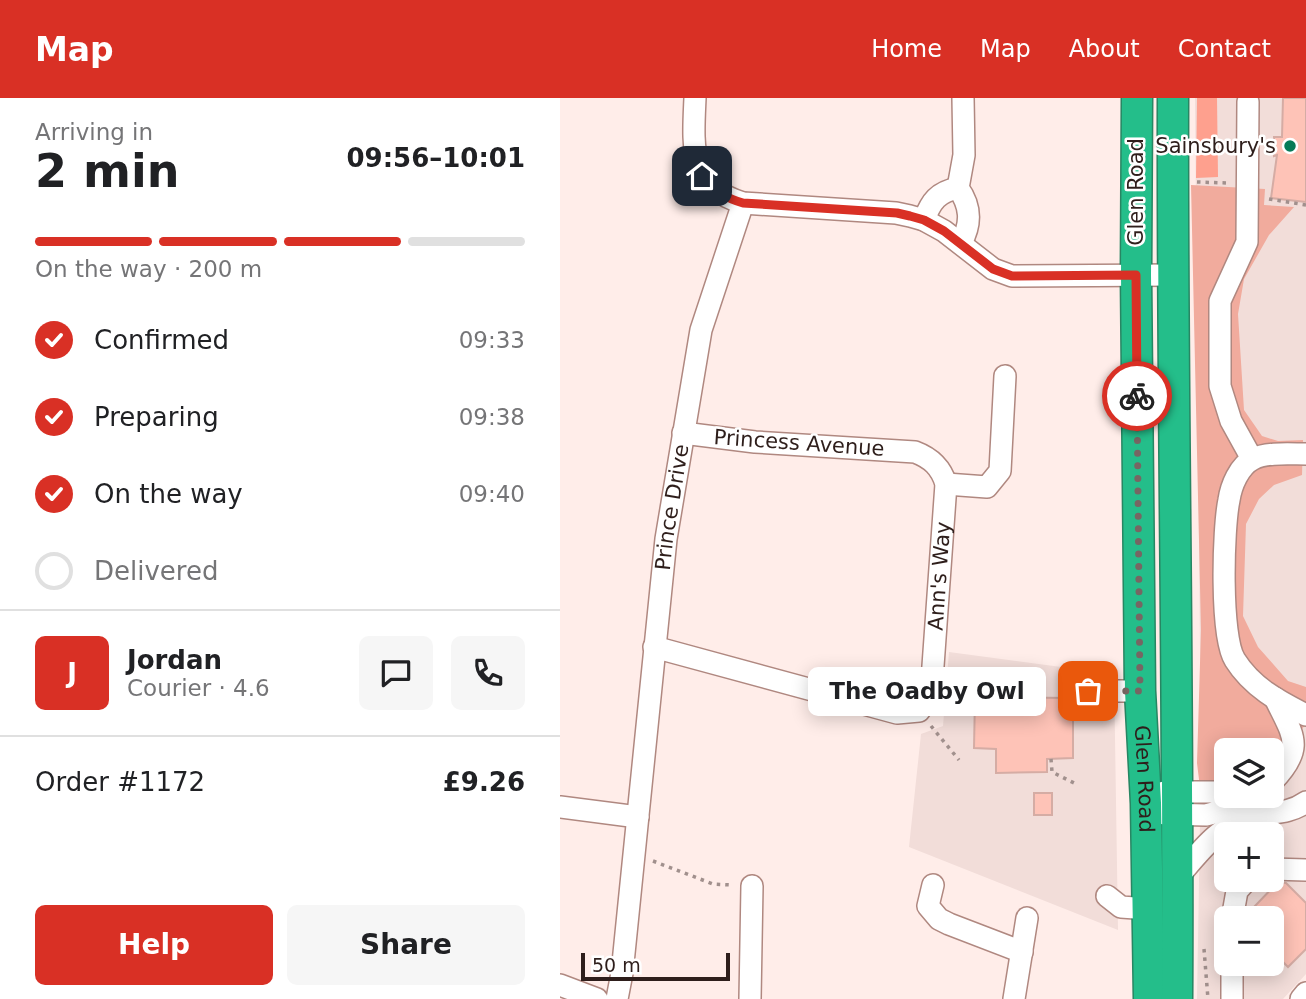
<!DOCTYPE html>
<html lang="en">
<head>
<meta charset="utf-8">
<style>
	body { margin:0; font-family:"DejaVu Sans",sans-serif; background:#f6f6f6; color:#202124; height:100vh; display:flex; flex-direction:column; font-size:26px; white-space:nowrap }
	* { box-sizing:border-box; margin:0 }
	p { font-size:23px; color:#757577 }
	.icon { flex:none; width:38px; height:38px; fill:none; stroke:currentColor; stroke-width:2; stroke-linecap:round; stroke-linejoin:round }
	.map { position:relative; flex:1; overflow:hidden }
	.sheet { display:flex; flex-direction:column; background:#fff; width:560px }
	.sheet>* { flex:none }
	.fabs { position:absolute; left:654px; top:640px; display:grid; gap:14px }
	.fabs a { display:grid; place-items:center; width:70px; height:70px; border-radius:10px; background:#fff; box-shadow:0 4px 18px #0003; font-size:35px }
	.scale { position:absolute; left:21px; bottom:18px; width:149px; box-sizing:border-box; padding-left:7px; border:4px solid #2e1e1b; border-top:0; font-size:19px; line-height:24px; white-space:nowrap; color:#2e1e1b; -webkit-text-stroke:5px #fff; paint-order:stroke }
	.pin { position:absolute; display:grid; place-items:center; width:60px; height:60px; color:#fff; margin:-30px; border-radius:14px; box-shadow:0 4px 10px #0006 }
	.courier { position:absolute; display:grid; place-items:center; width:70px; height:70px; margin:-35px; border:5px solid #d93025; border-radius:50%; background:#fff; color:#222; box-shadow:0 2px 9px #0007 }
	.bubble { position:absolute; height:49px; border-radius:10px; background:#fff; box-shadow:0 4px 18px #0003; font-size:23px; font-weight:700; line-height:49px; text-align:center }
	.head em { font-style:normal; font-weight:700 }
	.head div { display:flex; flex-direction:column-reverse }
	.head { display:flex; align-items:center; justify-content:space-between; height:119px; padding:0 35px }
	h1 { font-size:46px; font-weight:700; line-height:52px }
	.bar { display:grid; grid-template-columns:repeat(4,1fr); gap:10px 7px; align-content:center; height:84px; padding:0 35px }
	.bar i { height:9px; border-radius:5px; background:#e0e0e0 }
	.bar .on { background:#d93025 }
	.bar p { grid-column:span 4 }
	.line { display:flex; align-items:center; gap:18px; padding:0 35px; border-top:2px solid #e0e0e0 }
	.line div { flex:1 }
	.round { display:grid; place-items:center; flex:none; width:74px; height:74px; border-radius:10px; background:#f6f6f6 }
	ol { padding:0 35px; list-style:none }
	li { display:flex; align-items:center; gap:21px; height:77px }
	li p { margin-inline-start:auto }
	li .icon { padding:7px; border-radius:50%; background:#d93025; color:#fff; stroke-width:4 }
	li:last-child { color:#757577 }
	li i { width:38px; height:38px; border:4px solid #e0e0e0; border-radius:50% }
	.primary-button { display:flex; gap:14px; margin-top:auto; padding:14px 35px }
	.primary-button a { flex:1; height:80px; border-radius:10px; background:#d93025; color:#fff; font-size:28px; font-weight:700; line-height:80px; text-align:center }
	.primary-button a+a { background:#f6f6f6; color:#202124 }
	header { display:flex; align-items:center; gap:42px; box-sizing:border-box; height:98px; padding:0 35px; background:#d93025; color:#fff }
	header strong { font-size:33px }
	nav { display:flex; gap:38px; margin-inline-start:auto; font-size:24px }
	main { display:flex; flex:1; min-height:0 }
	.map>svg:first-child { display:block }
	.built { fill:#f2ddd9; fill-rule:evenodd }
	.green { fill:#f1ab9d }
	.forest { fill:#fea08e }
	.building { fill:#fec3b7; stroke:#d5aca4; stroke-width:2 }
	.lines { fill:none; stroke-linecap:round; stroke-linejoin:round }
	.minor-casing { stroke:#b08880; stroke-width:24 }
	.highway-casing { stroke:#288663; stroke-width:33 }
	.path { stroke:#a1908d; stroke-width:3.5; stroke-dasharray:3.5 5; stroke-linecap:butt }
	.minor { stroke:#fff; stroke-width:21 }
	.highway { stroke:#24be8a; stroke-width:30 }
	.done { stroke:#776663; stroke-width:7; stroke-dasharray:0 12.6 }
	.route { stroke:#d93025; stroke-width:9 }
	.poi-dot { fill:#077b57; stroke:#fff; stroke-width:2.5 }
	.labels { text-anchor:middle; stroke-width:5; stroke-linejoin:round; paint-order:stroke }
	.poi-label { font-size:21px; fill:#2e1e1b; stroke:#fff; text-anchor:end }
	.street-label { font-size:21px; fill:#2e1e1b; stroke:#fff }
</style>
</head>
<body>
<header>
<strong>Map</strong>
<nav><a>Home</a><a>Map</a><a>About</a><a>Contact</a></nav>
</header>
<main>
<section class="sheet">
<div class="head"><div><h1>2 min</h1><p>Arriving in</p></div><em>09:56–10:01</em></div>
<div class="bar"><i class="on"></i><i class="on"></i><i class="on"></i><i></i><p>On the way · 200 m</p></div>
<ol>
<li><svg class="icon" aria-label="check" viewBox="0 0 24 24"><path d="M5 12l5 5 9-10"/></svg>Confirmed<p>09:33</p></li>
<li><svg class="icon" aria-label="check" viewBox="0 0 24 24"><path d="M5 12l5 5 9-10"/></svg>Preparing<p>09:38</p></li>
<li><svg class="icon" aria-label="check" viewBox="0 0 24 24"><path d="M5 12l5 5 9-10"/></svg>On the way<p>09:40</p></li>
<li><i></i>Delivered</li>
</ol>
<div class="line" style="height:126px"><b class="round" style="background:#d93025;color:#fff">J</b><div><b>Jordan</b><p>Courier · 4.6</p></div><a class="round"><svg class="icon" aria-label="chat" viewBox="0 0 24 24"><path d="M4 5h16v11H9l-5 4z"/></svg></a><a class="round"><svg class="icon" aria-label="phone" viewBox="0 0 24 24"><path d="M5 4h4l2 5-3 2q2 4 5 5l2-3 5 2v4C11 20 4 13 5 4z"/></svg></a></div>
<div class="line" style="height:91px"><div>Order #1172</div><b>£9.26</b></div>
<div class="primary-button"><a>Help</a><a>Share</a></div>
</section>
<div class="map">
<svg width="746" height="901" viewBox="0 0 746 901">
	<rect width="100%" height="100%" fill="#ffede9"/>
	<g class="built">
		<path d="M635 0H746V876L723 901H637L641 665ZM667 653H712V698H667ZM667 737H712V782H667ZM667 821H712V866H667Z"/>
		<polygon points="389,554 554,576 558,832 349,749 361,636 383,628"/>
	</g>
	<polygon class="green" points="631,87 705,91 704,107 734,109 709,137 684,181 678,216 684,312 702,338 718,343 743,342 742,377 714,387 699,401 686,426 683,518 698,549 728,583 746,589 746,626 712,667 712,653 667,653 667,698 649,713 648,699 641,698 637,665 641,532"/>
	<polygon class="forest" points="637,0 657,0 658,79 636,80"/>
	<g class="building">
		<polygon points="723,0 746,0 746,104 711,100 717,57 714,58 714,39 722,39"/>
		<polygon points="415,599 513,600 513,660 487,661 487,674 436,675 436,651 414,650"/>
		<rect x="474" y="695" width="18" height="22"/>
		<polygon points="718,784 726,785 746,805 746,851 728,869 712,853 712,821 706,821 694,809"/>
	</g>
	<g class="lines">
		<defs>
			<g id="minor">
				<path d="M135 0C133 47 128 89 183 105L336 115 350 118 364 122 384 133 433 171 452 178 612 177"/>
				<polyline points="688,4 687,144 660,203 660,288 671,323 692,361"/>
				<path d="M364 122C371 103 378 94 398 90"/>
				<path d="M401 145C412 125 411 108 398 90L404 57 403 0"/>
				<path d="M746 356C730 356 707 354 693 361 679 368 671 388 669 402 663 430 660 539 675 562 692 589 718 603 746 617"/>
				<polyline points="386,386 427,389 440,373 445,278"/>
				<path id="s1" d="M94 549 337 615 359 613 371 596 386 386C381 369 371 360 355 354L195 344 123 335"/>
				<polyline points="528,593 580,593"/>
				<path d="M712 684C746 649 733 638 715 600"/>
				<polyline points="667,694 604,694 586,705 604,716 646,717 661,713 678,712 692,718"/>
				<polyline points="0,709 78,719"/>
				<polyline points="712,771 746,772"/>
				<path d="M618 779C638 756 661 724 694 718 713 714 729 716 746 704"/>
				<polyline points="373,787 368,808 379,821 389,826 462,854"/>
				<polyline points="547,798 561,809 589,811"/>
				<polyline points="672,821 677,793 687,782"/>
				<polyline points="0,887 37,901"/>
				<path id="s2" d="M57 901 62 875 106 441 141 232 183 105"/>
				<polyline points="190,901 192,788"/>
				<polyline points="454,901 467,820"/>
				<polyline points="672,901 672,866"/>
				<polyline points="741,901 746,895"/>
			</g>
			<g id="highway">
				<path id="s3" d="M577 0 576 177 580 593 586 705 589 901"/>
				<path d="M613 0C612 300 619 601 617 901"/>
			</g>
		</defs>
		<use href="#minor" class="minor-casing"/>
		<use href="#highway" class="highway-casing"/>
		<g class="path">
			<polyline points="637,84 668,85"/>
			<polyline points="709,101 746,107"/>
			<polyline points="371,628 399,662"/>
			<polyline points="491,661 492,674 516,686"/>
			<polyline points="93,763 153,786 172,787"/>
			<polyline points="644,851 648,901"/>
		</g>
		<use href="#minor" class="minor"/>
		<use href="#highway" class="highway"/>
	</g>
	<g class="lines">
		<polyline class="done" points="528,593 580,593 577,298"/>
		<path class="route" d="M142 78C154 92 165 100 183 105L337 115 350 118 364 122 384 133 433 171 452 178 576 177 577 298"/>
	</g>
	<circle class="poi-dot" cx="730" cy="48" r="7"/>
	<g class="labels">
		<g class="poi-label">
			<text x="716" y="55">Sainsbury's</text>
		</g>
		<g class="street-label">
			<text transform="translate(576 94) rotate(-90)" y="7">Glen Road</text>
			<text transform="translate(239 345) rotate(4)" y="7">Princess Avenue</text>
			<text dy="7" stroke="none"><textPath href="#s2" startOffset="495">Prince Drive</textPath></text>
			<text dy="7" stroke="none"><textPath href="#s1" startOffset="413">Ann's Way</textPath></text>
			<text dy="7" stroke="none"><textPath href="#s3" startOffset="681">Glen Road</textPath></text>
		</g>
	</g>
</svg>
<div class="fabs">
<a><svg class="icon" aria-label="layers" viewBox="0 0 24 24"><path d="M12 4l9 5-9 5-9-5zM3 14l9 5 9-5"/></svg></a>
<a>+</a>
<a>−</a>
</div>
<div class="scale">50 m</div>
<div class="pin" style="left:528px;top:593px;background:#ea580c"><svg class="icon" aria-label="bag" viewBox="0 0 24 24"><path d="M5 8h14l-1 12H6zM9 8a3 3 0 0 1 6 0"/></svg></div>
<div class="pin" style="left:142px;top:78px;background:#1f2937"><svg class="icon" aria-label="home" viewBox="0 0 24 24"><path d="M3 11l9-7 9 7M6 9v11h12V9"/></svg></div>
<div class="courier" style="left:577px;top:298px"><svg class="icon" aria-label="bike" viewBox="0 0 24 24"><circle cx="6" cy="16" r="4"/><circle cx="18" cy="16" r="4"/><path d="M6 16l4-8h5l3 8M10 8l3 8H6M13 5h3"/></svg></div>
<div class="bubble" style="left:248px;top:569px;width:238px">The Oadby Owl</div>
</div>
</main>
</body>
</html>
